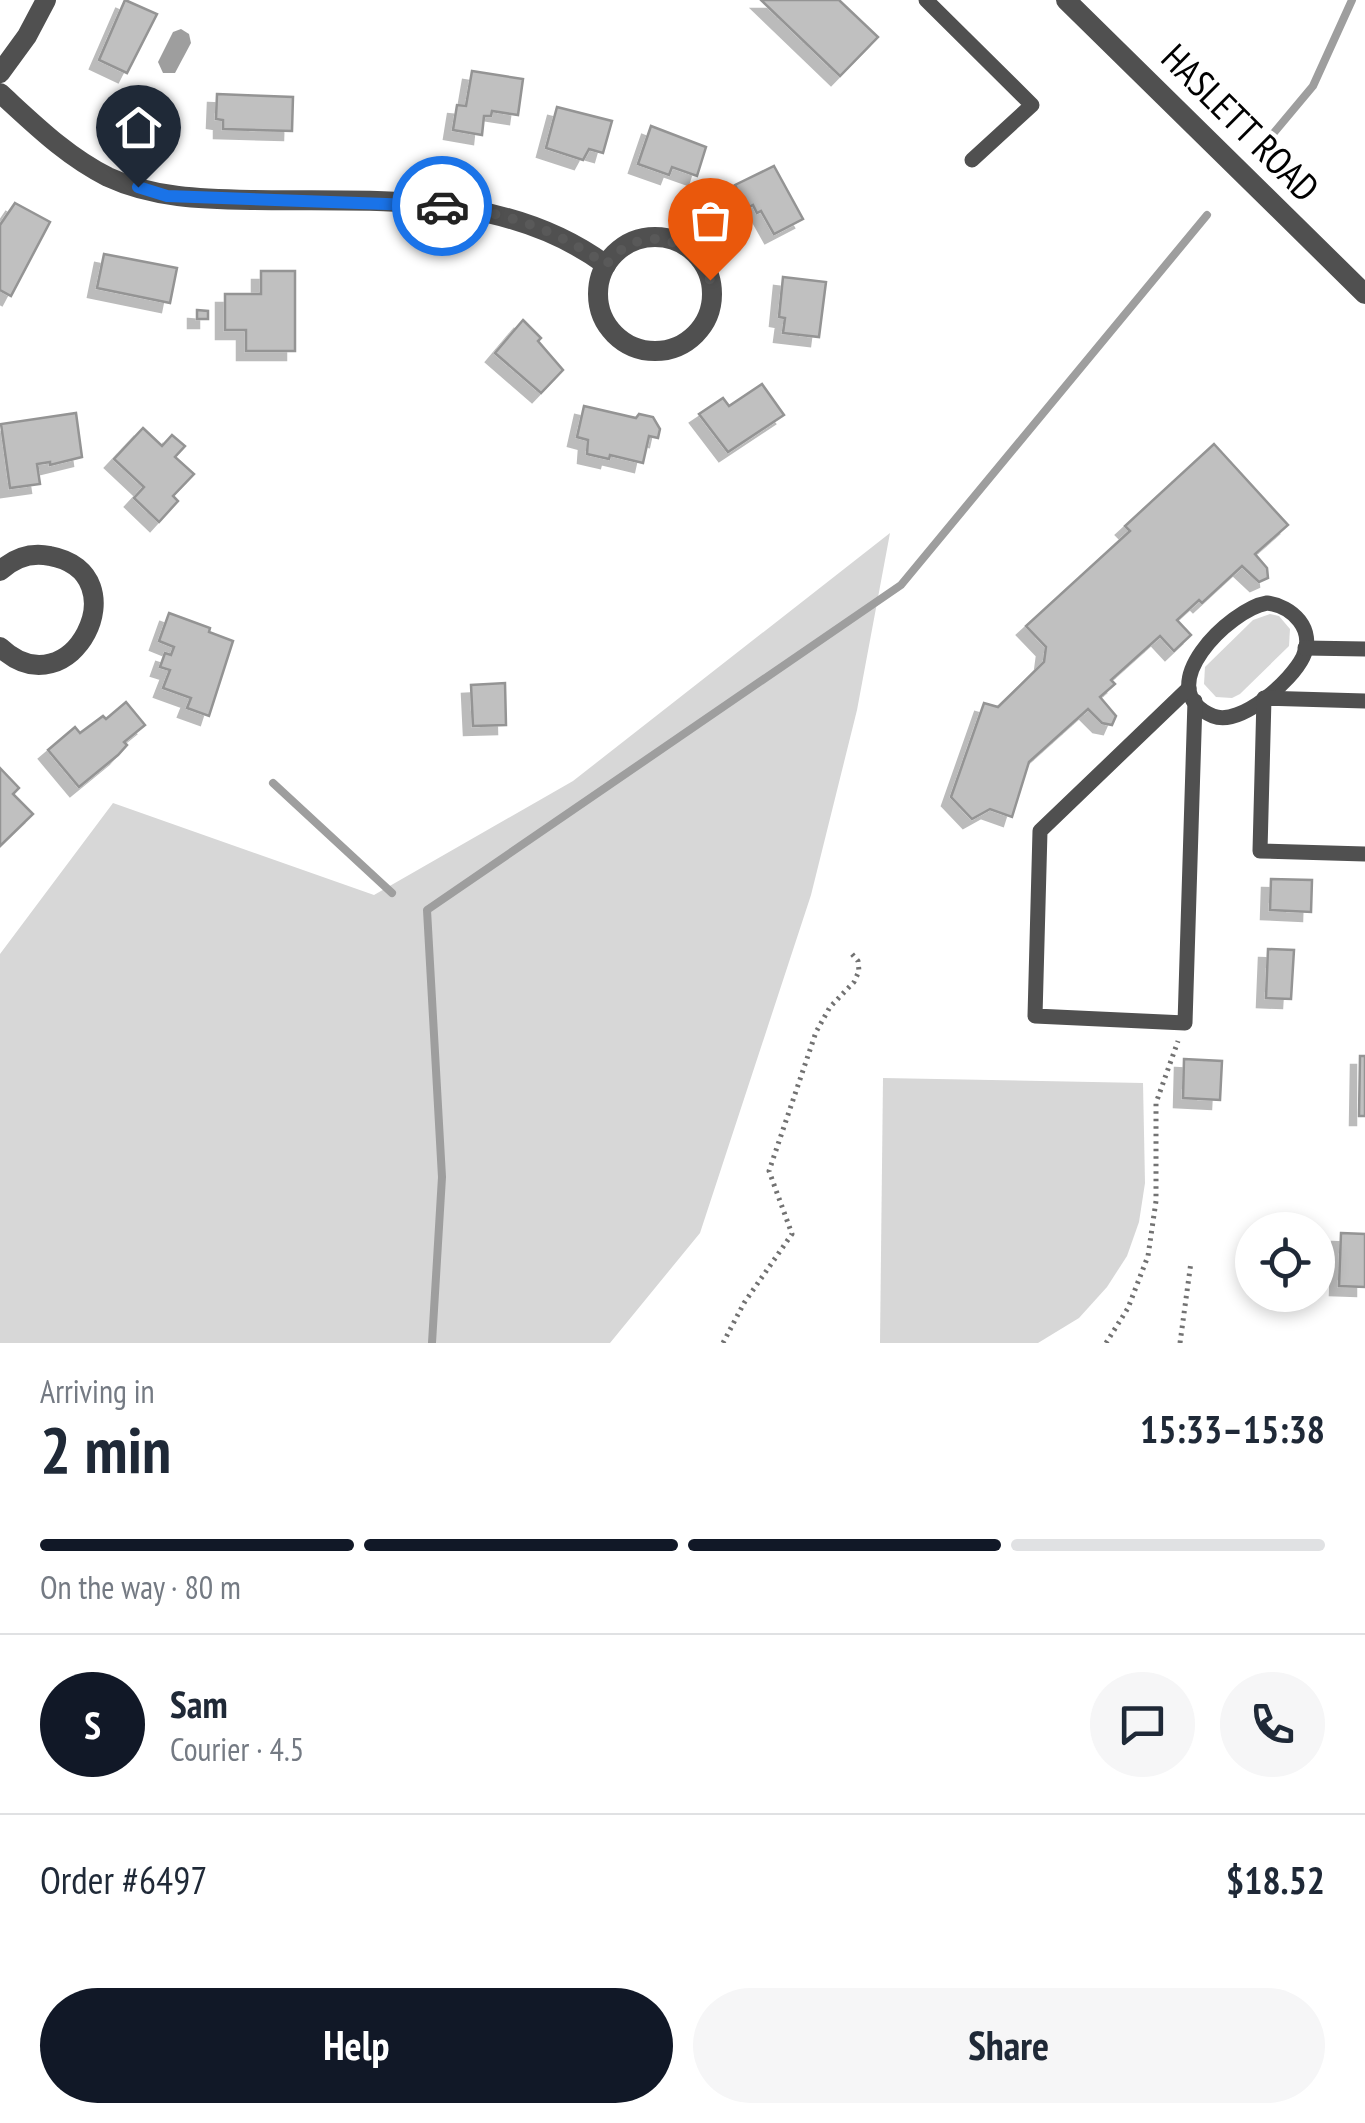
<!DOCTYPE html>
<html lang="en">
<head>
<meta charset="utf-8">
<style>
	body { margin:0; font-family:"PT Sans Narrow",sans-serif; background:#f6f6f7; color:#1f2937; height:100vh; display:flex; flex-direction:column; font-size:38px; white-space:nowrap }
	* { box-sizing:border-box; margin:0 }
	p { font-size:32px; color:#747a83 }
	.icon { flex:none; width:55px; height:55px; fill:none; stroke:currentColor; stroke-width:2; stroke-linecap:round; stroke-linejoin:round }
	.map { position:relative; height:1343px; overflow:hidden }
	.drawer { display:flex; flex-direction:column; background:#fff; flex:1 }
	.drawer>* { flex:none }
	.controls { position:absolute; left:1235px; top:1212px; display:grid; gap:20px }
	.controls a { display:grid; place-items:center; width:100px; height:100px; border-radius:50%; background:#fff; box-shadow:0 5px 15px #0003; font-size:50px }
	.pin { position:absolute; display:grid; place-items:center; width:85px; height:85px; color:#fff; margin:-102px -42px; border-radius:50% 50% 50% 0; rotate:-45deg; box-shadow:0 0 10px #0007 }
	.pin .icon { rotate:45deg }
	.courier { position:absolute; display:grid; place-items:center; width:100px; height:100px; margin:-50px; border:8px solid #1a73e8; border-radius:50%; background:#fff; color:#222; box-shadow:0 2px 12px #0007 }
	.summary em { font-style:normal; font-weight:800 }
	.summary div { display:flex; flex-direction:column-reverse }
	.summary { display:flex; align-items:center; justify-content:space-between; height:170px; padding:0 40px }
	h1 { font-size:65px; font-weight:800; line-height:75px }
	.bar { display:grid; grid-template-columns:repeat(4,1fr); gap:15px 10px; align-content:center; height:120px; padding:0 40px }
	.bar i { height:12px; border-radius:8px; background:#e0e1e3 }
	.bar .current { background:#111827 }
	.bar p { grid-column:span 4 }
	.line { display:flex; align-items:center; gap:25px; padding:0 40px; border-top:2px solid #e0e1e3 }
	.line div { flex:1 }
	.round { display:grid; place-items:center; flex:none; width:105px; height:105px; border-radius:52px; background:#f6f6f7 }
	.cta { display:flex; gap:20px; margin-top:auto; padding:20px 40px }
	.cta a { flex:1; height:115px; border-radius:60px; background:#111827; color:#fff; font-size:40px; font-weight:800; line-height:115px; text-align:center }
	.cta a+a { background:#f6f6f7; color:#1f2937 }
	.map>svg:first-child { display:block }
	.green { fill:#d7d7d7 }
	.water { fill:#9e9e9e }
	.lines { fill:none; stroke-linecap:round; stroke-linejoin:round }
	.stream { stroke:#9e9e9e; stroke-width:8 }
	.building { fill:#c0c0c0; stroke:#949494; stroke-width:2.5; filter:url(#shadow) }
	.path { stroke:#727272; stroke-width:5; stroke-dasharray:2.5 5; stroke-linecap:butt }
	.service { stroke:#505050; stroke-width:15 }
	.minor { stroke:#505050; stroke-width:20 }
	.tertiary { stroke:#505050; stroke-width:20 }
	.done { stroke:#595959; stroke-width:10; stroke-dasharray:0 18 }
	.route { stroke:#1a73e8; stroke-width:12 }
	.labels { text-anchor:middle; stroke-width:8; stroke-linejoin:round; paint-order:stroke }
	.street-label { font-size:38px; fill:#000; stroke:#fff }
</style>
</head>
<body>
<div class="map">
<svg width="1365" height="1343" viewBox="0 0 1365 1343">
	<defs>
		<filter id="shadow"><feDropShadow dx="-9" dy="9" stdDeviation="0" flood-color="#0004"/></filter>
	</defs>
	<rect width="100%" height="100%" fill="#fff"/>
	<g class="green">
		<polygon points="890,533 857,710 811,895 700,1233 610,1343 0,1343 0,954 113,803 374,895 573,781"/>
		<polygon points="1270,614 1279,616 1290,629 1289,646 1240,694 1232,698 1216,697 1204,684 1205,667 1253,620"/>
		<polygon points="883,1078 1143,1083 1145,1183 1139,1222 1127,1256 1107,1287 1079,1318 1038,1343 880,1343"/>
	</g>
	<polygon class="water" points="181,29 189,34 191,43 175,73 163,73 158,62 173,32"/>
	<g class="lines">
		<g class="stream">
			<polyline points="1272,135 1313,86 1352,0"/>
			<polyline points="273,783 392,893"/>
			<polyline points="432,1343 442,1177 427,910 901,585 1207,215"/>
		</g>
	</g>
	<g class="building">
		<polygon points="125,0 157,14 127,73 99,60"/>
		<polygon points="761,0 839,0 878,37 840,76"/>
		<polygon points="472,71 523,79 518,115 492,111 491,116 484,116 482,135 453,130 457,105 466,106"/>
		<polygon points="217,94 293,97 292,131 223,129 223,120 216,119"/>
		<polygon points="557,107 612,121 603,153 589,149 583,160 546,148"/>
		<polygon points="651,126 706,147 697,176 672,167 669,175 638,164"/>
		<polygon points="774,166 803,219 774,234 761,211 757,213 753,205 747,208 735,185"/>
		<polygon points="15,203 50,222 11,296 0,290 0,225"/>
		<polygon points="104,254 177,268 170,303 97,288"/>
		<polygon points="261,271 295,271 295,351 246,351 246,330 225,330 225,294 261,294"/>
		<polygon points="783,277 826,282 819,337 783,333 785,318 779,317"/>
		<polygon points="197,310 208,311 208,319 197,319"/>
		<polygon points="523,320 541,338 538,341 563,370 541,393 495,353"/>
		<polygon points="762,384 784,415 728,452 699,414 723,398 729,406"/>
		<polygon points="584,406 636,418 639,414 653,417 660,429 658,438 649,436 643,463 610,455 609,459 587,454 588,440 577,437"/>
		<polygon points="76,413 82,457 50,465 50,462 37,464 40,484 10,488 1,424"/>
		<polygon points="143,428 162,446 172,435 185,446 175,457 194,474 173,496 178,501 159,522 134,498 144,487 114,459"/>
		<polygon points="1214,444 1288,525 1255,554 1267,568 1268,578 1259,582 1242,566 1202,603 1199,600 1177,620 1191,635 1174,651 1160,636 1111,680 1115,684 1100,697 1116,716 1112,725 1102,723 1088,709 1029,762 1012,817 990,809 972,819 951,797 984,703 998,707 1044,662 1046,647 1026,626 1130,531 1125,526"/>
		<polygon points="169,613 210,628 209,632 233,641 209,716 187,708 191,698 163,688 170,670 160,667 165,653 171,655 174,647 159,641"/>
		<polygon points="505,683 506,725 473,726 471,685"/>
		<polygon points="126,702 145,725 124,742 127,745 118,755 79,787 48,750 75,727 80,733 103,716 106,719"/>
		<polygon points="0,768 19,788 13,794 33,814 0,846"/>
		<polygon points="1271,879 1312,880 1311,912 1270,910"/>
		<polygon points="1268,949 1294,950 1291,999 1266,998"/>
		<polygon points="1360,1056 1365,1056 1365,1116 1359,1116"/>
		<polygon points="1184,1059 1222,1061 1220,1100 1183,1098"/>
		<polygon points="1341,1233 1365,1234 1365,1287 1339,1286"/>
	</g>
	<g class="lines">
		<g class="path">
			<polyline points="723,1343 744,1303 792,1234 769,1171 816,1032 830,1007 854,982 859,971 858,961 852,954"/>
			<polyline points="1106,1343 1128,1308 1148,1256 1156,1201 1156,1103 1178,1041"/>
			<polyline points="1180,1343 1191,1262"/>
		</g>
		<g class="service">
			<polyline points="926,0 1032,105 972,160"/>
			<path d="M1267 603C1292 606 1316 629 1303 657 1292 680 1241 727 1213 716 1148 689 1230 609 1267 603Z"/>
			<polyline points="1305,648 1365,649"/>
			<polyline points="1189,688 1040,831 1035,1016 1185,1023 1195,701"/>
			<polyline points="1365,701 1264,698 1260,851 1365,854"/>
		</g>
		<g class="minor">
			<polyline points="0,73 27,36 46,0"/>
			<path d="M0 93C34 124 66 156 108 177 153 198 202 199 251 200 373 202 503 189 606 265"/>
			<circle cx="655" cy="294" r="57"/>
			<path d="M0 571C14 558 31 552 50 556 142 573 71 714 0 647"/>
		</g>
		<polyline class="tertiary" points="1066,0 1365,294"/>
	</g>
	<g class="lines">
		<path class="done" d="M442 206C503 211 556 229 606 265 637 224 690 233 710 280"/>
		<polyline class="route" points="138,187 167,196 442,206"/>
	</g>
	<g class="labels">
		<g class="street-label">
			<text transform="translate(1240 123) rotate(45)" y="13">HASLETT ROAD</text>
		</g>
	</g>
</svg>
<div class="controls">
<a><svg class="icon" aria-label="locate" viewBox="0 0 24 24"><circle cx="12" cy="12" r="6"/><path d="M12 2v4M12 18v4M2 12h4M18 12h4"/></svg></a>
</div>
<div class="pin" style="left:710px;top:280px;background:#ea580c"><svg class="icon" aria-label="bag" viewBox="0 0 24 24"><path d="M5 8h14l-1 12H6zM9 8a3 3 0 0 1 6 0"/></svg></div>
<div class="pin" style="left:138px;top:187px;background:#1f2937"><svg class="icon" aria-label="home" viewBox="0 0 24 24"><path d="M3 11l9-7 9 7M6 9v11h12V9"/></svg></div>
<div class="courier" style="left:442px;top:206px"><svg class="icon" aria-label="car" viewBox="0 0 24 24"><path d="M5 17H2v-5l4-1 3-4h7l3 4 3 1v5h-3M9 17h6M6 11h13"/><circle cx="7" cy="17" r="2"/><circle cx="17" cy="17" r="2"/></svg></div>
</div>
<section class="drawer">
<div class="summary"><div><h1>2 min</h1><p>Arriving in</p></div><em>15:33–15:38</em></div>
<div class="bar"><i class="current"></i><i class="current"></i><i class="current"></i><i></i><p>On the way · 80 m</p></div>
<div class="line" style="height:180px"><b class="round" style="background:#111827;color:#fff">S</b><div><b>Sam</b><p>Courier · 4.5</p></div><a class="round"><svg class="icon" aria-label="chat" viewBox="0 0 24 24"><path d="M4 5h16v11H9l-5 4z"/></svg></a><a class="round"><svg class="icon" aria-label="phone" viewBox="0 0 24 24"><path d="M5 4h4l2 5-3 2q2 4 5 5l2-3 5 2v4C11 20 4 13 5 4z"/></svg></a></div>
<div class="line" style="height:130px"><div>Order #6497</div><b>$18.52</b></div>
<div class="cta"><a>Help</a><a>Share</a></div>
</section>
</body>
</html>
